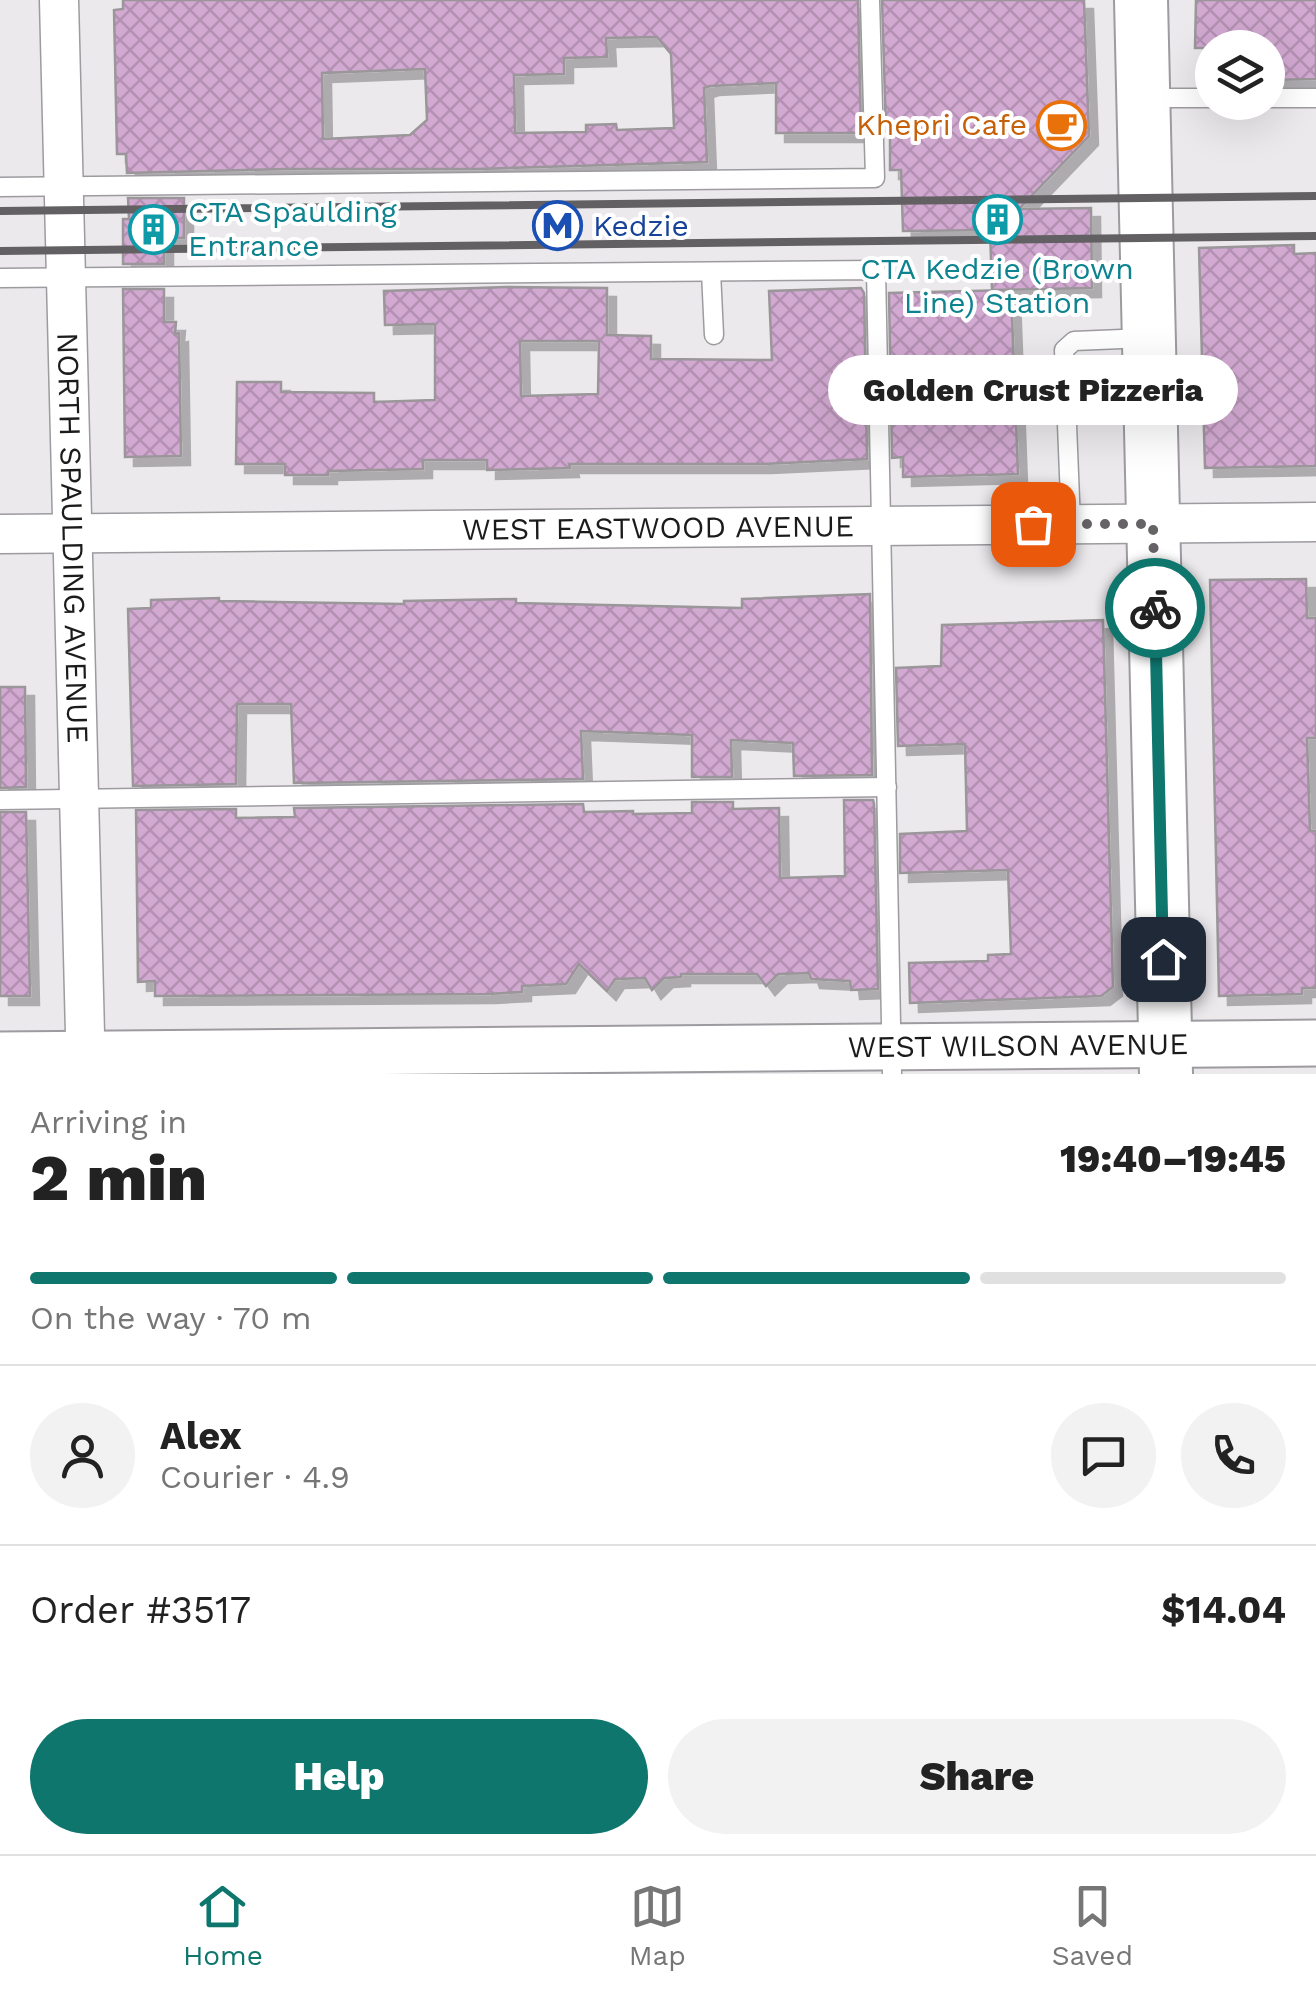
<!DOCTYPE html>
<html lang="en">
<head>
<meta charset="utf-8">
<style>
	body { margin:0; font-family:"Work Sans",sans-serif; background:#f2f2f2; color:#222; height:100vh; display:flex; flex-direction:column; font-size:38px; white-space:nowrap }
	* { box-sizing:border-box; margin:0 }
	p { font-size:32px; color:#767676 }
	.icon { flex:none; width:55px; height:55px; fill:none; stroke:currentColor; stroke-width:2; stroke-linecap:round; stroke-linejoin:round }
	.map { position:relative; height:1074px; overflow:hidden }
	.details { display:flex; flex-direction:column; background:#fff; flex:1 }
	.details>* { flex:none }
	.buttons { position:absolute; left:1195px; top:30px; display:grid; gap:20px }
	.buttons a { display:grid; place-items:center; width:90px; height:90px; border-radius:50%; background:#fff; box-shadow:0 10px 40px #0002; font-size:50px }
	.pin { position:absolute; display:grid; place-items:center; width:85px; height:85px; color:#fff; margin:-42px; border-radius:20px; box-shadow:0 5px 15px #0006 }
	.courier { position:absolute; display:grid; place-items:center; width:100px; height:100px; margin:-50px; border:8px solid #0f766e; border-radius:50%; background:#fff; color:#222; box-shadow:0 2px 12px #0007 }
	.bubble { position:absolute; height:70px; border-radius:35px; background:#fff; box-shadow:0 10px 40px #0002; font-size:32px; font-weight:800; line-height:70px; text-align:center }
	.overview em { font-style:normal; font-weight:800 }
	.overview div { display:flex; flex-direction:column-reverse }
	.overview { display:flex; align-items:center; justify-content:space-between; height:170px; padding:0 30px }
	h1 { font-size:65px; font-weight:800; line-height:75px }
	.bar { display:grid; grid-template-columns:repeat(4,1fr); gap:15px 10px; align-content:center; height:120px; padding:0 30px }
	.bar i { height:12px; border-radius:8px; background:#e0e0e0 }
	.bar .active { background:#0f766e }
	.bar p { grid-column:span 4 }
	.line { display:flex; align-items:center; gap:25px; padding:0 30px; border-top:2px solid #e0e0e0 }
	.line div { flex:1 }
	.round { display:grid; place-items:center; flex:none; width:105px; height:105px; border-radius:52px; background:#f2f2f2 }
	.button { display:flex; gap:20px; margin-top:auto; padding:20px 30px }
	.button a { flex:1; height:115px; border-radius:60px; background:#0f766e; color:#fff; font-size:40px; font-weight:800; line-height:115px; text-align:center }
	.button a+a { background:#f2f2f2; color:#222 }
	.menu { display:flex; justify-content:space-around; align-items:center; height:140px; border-top:2px solid #e0e0e0; background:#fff; font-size:28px; color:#767676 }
	.menu a { display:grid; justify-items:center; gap:5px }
	.menu .active { color:#0f766e }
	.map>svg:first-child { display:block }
	.building { fill:url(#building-cross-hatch); stroke:#9a969a; stroke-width:2.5; fill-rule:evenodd; filter:url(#shadow) }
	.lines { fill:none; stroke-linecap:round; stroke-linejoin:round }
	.service-casing { stroke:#9d9b9f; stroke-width:21 }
	.minor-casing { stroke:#9d9b9f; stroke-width:41 }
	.tertiary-casing { stroke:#9d9b9f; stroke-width:49 }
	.secondary-casing { stroke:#9d9b9f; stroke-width:56 }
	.service { stroke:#fff; stroke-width:18 }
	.minor { stroke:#fff; stroke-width:38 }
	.tertiary { stroke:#fff; stroke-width:45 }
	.secondary { stroke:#fff; stroke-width:52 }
	.rail { stroke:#626062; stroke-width:8 }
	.done { stroke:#656365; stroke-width:10; stroke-dasharray:0 18 }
	.route { stroke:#0f766e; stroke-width:12 }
	.labels { text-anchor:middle; stroke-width:8; stroke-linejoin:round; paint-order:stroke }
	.food-label { font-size:30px; fill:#c56008; stroke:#fff; text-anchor:end }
	.culture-label { font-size:30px; fill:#0d838f; stroke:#fff; text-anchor:start }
	.transit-label { font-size:30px; fill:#164399; stroke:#fff; text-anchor:start }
	.street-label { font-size:30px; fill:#1c1b1c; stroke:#fff }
</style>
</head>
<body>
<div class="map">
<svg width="1316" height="1074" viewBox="0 0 1316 1074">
	<defs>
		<pattern id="building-cross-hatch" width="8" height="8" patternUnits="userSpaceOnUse" patternTransform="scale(2.5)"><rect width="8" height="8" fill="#d2a9d1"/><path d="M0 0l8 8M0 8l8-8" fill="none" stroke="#b491b3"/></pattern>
		<filter id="shadow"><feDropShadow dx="9" dy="9" stdDeviation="0" flood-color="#0004"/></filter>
	</defs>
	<rect width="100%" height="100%" fill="#ece9ed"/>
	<g class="building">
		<path d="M123 0H858L861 133H776V83L710 86 704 88 707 162 477 169H286L127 173 126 154H117L114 10 123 9ZM657 37 671 54 674 128 617 130 616 124 586 125V132L515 133 514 75 564 74V58L607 57 606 38ZM425 69 427 120 410 135 323 139 322 73Z"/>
		<polygon points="882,0 1084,0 1089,136 1019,209 1091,208 1092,288 992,290 990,230 903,231 901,170 890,170 890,132 886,132"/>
		<polygon points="1196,0 1316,0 1316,79 1268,80 1268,48 1195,48"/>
		<polygon points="128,198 184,198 184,238 164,238 164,264 123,264 123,219 129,219"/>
		<polygon points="1294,245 1294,254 1316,253 1316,466 1205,468 1199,248"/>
		<path d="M507 287 607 288V335L651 336V359L772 360 769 291 861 288 864 293 867 459 763 464H569L570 468 487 470V460H423V469L328 471V475H285V464H236L237 382H281V392L374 393V402L435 400V324L385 325 384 291ZM520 341H599L598 394 521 396Z"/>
		<polygon points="123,289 164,289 164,322 176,322 175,334 179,333 181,456 125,457"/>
		<polygon points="1011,290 1018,474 903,477 903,457 892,458 889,293"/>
		<polygon points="1306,579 1307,618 1316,618 1316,738 1307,738 1310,831 1316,831 1316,988 1302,988 1302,994 1219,996 1210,580"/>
		<polygon points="870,594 872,775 794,776 793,743 731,740 732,777 692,777 692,735 581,731 583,779 294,783 291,704 237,704 236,784 133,786 128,609 151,608 151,600 219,598 219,601 404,604 404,601 516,599 516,603 742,608 742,599"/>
		<polygon points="1103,620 1113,987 1101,996 910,1003 909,963 988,961 988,955 1011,954 1008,870 900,873 900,834 967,831 965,744 898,746 896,668 941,666 942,625"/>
		<polygon points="0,687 25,687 26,787 0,788"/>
		<polygon points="844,800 873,800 874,804 878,989 851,990 850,981 811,979 809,973 778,974 766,986 757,974 681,974 681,977 664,978 652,990 645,978 615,979 607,991 579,964 566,984 522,986 522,992 487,994 155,996 155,981 138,982 136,810 236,809 236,818 295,817 294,808 583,804 584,812 633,811 633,814 692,813 692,802 733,802 733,809 779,808 780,878 845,876"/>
		<polygon points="0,812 26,812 30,996 0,996"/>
	</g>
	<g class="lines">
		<defs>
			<g id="service">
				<polyline points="1149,98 1212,98"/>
				<polyline points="1268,98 1316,98"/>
				<polyline points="0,187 875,178 870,0"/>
				<polyline points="711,272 714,335"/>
				<polyline points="0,278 876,270 892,1074"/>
				<polyline points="1071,524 1064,350 1074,341 1146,338"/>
				<polyline points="0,800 887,787"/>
			</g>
			<g id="minor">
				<path id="s1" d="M59 0 86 1074"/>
				<path id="s2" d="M0 534 1316 522"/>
			</g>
			<g id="tertiary">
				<path id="s3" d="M0 1055 1316 1043"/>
			</g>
			<polyline id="secondary" points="1141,0 1166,1074"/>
		</defs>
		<use href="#service" class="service-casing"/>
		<use href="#minor" class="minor-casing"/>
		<use href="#tertiary" class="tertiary-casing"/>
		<use href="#secondary" class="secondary-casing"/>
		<use href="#service" class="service"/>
		<use href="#minor" class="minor"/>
		<use href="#tertiary" class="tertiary"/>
		<use href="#secondary" class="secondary"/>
		<g class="rail">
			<polyline points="0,211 1316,196"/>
			<polyline points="0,251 1316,236"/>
		</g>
	</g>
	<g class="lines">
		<polyline class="done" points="1033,524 1153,524 1155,608"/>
		<polyline class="route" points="1155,608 1163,959"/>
	</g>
	<defs>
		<symbol id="cafe-ring" viewBox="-11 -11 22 22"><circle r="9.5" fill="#fff" stroke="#e8710a" stroke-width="1.5"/><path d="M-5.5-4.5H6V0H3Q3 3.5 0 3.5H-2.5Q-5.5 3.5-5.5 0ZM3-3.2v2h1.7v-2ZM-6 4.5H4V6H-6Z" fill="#e8710a"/></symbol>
		<symbol id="building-ring" viewBox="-11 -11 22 22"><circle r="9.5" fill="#fff" stroke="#0f9aa8" stroke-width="1.5"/><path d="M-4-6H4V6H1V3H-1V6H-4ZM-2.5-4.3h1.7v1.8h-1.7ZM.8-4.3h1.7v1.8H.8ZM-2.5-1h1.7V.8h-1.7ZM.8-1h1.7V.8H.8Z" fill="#0f9aa8"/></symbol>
		<symbol id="metro-ring" viewBox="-11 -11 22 22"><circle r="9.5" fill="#fff" stroke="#1a4fb4" stroke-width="1.5"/><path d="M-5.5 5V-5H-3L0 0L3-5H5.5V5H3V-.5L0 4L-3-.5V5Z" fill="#1a4fb4"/></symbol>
	</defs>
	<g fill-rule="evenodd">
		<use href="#cafe-ring" x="1034" y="98" width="55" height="55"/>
		<use href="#building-ring" x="970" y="192" width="55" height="55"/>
		<use href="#metro-ring" x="530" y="198" width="55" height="55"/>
		<use href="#building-ring" x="126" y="202" width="55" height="55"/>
	</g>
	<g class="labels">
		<g class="food-label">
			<text x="1027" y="135">Khepri Cafe</text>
		</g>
		<g class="culture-label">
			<text x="188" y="222">CTA Spaulding<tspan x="188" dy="34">Entrance</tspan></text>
			<text x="997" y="279" text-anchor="middle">CTA Kedzie (Brown<tspan x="997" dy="34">Line) Station</tspan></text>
		</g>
		<g class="transit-label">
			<text x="593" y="236">Kedzie</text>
		</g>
		<g class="street-label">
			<text dy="10" stroke="none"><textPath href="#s2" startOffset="658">WEST EASTWOOD AVENUE</textPath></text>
			<text dy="10" stroke="none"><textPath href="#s1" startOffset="538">NORTH SPAULDING AVENUE</textPath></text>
			<text dy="10" stroke="none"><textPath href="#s3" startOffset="1018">WEST WILSON AVENUE</textPath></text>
		</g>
	</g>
</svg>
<div class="buttons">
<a><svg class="icon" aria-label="layers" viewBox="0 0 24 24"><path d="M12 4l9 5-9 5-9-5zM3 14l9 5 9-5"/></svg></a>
</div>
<div class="pin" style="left:1033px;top:524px;background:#ea580c"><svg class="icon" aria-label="bag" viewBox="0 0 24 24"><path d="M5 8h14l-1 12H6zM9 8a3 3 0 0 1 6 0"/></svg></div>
<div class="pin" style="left:1163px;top:959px;background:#1f2937"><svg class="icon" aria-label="home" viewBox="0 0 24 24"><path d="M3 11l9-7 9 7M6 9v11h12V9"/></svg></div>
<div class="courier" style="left:1155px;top:608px"><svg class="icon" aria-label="bike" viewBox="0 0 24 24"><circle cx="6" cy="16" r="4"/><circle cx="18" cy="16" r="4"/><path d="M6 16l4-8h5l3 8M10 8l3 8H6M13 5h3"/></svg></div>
<div class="bubble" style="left:828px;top:355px;width:410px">Golden Crust Pizzeria</div>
</div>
<section class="details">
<div class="overview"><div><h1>2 min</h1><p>Arriving in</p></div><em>19:40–19:45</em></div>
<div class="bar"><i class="active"></i><i class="active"></i><i class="active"></i><i></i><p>On the way · 70 m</p></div>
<div class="line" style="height:180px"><a class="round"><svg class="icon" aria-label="person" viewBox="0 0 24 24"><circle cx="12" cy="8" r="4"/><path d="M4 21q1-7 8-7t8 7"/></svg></a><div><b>Alex</b><p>Courier · 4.9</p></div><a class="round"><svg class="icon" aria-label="chat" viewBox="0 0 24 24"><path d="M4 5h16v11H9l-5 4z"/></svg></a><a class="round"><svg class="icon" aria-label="phone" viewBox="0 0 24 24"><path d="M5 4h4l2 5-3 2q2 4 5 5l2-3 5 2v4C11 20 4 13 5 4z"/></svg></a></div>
<div class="line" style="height:130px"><div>Order #3517</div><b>$14.04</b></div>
<div class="button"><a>Help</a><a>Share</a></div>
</section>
<nav class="menu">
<a class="active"><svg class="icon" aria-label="home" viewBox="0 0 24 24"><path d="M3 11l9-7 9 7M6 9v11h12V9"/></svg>Home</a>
<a><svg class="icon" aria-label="map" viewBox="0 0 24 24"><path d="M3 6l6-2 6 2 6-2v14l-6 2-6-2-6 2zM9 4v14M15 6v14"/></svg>Map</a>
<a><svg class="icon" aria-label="saved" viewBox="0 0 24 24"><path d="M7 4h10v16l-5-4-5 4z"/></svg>Saved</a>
</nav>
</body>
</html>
